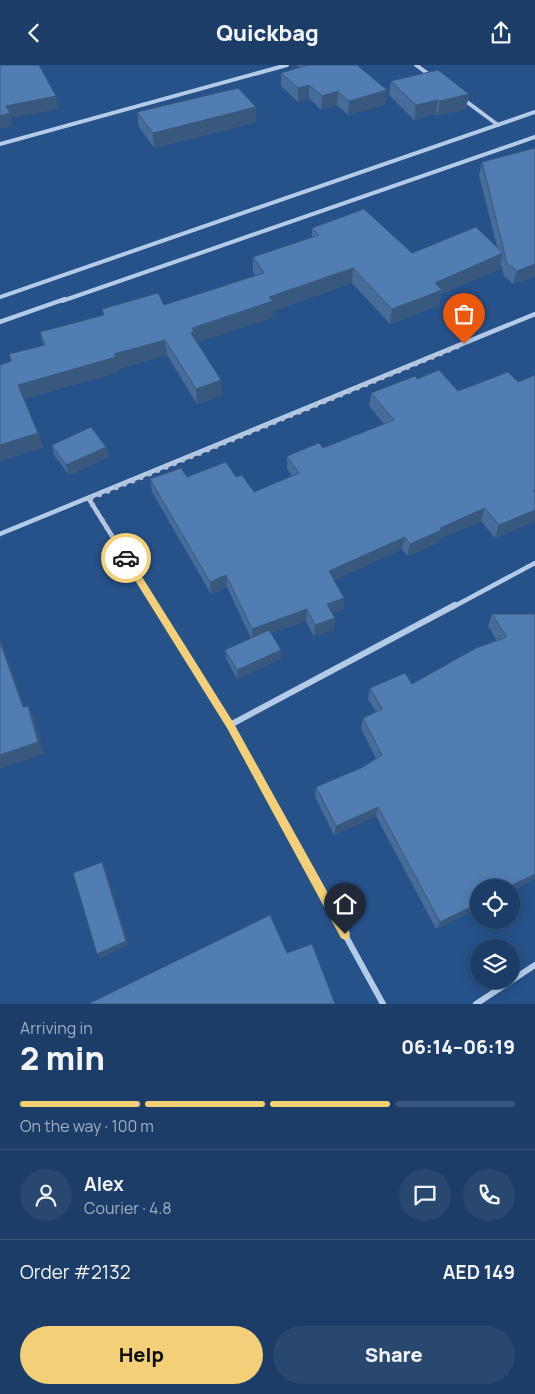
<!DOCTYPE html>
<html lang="en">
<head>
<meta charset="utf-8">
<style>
	body { margin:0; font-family:Manrope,sans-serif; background:#294870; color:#f1f3f6; height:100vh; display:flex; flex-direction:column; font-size:19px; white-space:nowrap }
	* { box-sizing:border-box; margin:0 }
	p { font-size:16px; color:#a0aec0 }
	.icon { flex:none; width:28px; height:28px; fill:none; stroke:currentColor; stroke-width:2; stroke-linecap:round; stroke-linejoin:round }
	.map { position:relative; height:939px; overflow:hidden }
	.side { display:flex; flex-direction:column; background:#1c3d67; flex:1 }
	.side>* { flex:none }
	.tools { position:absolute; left:470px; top:814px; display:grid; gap:10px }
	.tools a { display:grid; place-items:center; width:50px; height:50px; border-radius:50%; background:#1c3d67; box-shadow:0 2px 12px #0003,0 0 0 1px #3a567b; font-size:25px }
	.pin { position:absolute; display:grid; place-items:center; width:42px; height:42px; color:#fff; margin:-51px -21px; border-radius:50% 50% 50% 0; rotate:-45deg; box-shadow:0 0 5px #0007 }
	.pin .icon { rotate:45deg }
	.courier { position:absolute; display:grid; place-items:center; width:50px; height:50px; margin:-25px; border:4px solid #f3cf77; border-radius:50%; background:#fff; color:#222; box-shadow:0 1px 6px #0007 }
	.headline em { font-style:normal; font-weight:800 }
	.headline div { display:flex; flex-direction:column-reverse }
	.headline { display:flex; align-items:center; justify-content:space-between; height:85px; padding:0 20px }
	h1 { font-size:32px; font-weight:800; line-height:38px }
	.bar { display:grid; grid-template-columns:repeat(4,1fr); gap:8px 5px; align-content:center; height:60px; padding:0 20px }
	.bar i { height:6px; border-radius:4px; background:#3a567b }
	.bar .selected { background:#f3cf77 }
	.bar p { grid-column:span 4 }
	.line { display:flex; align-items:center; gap:12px; padding:0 20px; border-top:1px solid #3a567b }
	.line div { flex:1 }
	.round { display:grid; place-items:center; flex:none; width:52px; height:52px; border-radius:26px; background:#294870 }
	.primary-button { display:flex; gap:10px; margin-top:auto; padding:10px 20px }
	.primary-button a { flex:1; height:58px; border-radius:30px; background:#f3cf77; color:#111; font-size:20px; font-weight:800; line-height:58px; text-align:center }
	.primary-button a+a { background:#294870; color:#f1f3f6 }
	header { display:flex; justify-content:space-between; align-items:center; height:65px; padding:0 20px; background:#1c3d67; font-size:22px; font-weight:800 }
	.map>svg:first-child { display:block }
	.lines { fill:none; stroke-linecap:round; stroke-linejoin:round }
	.street-far2 { stroke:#b3cbe9; stroke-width:4 }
	.street-far1 { stroke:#b3cbe9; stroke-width:4.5 }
	.street { stroke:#b3cbe9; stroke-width:6 }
	.wall { fill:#476c99 }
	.shaded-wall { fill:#39587d }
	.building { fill:#527db2; stroke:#39587d }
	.route { fill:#f3cf77 }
	.done { stroke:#b3c2d6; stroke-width:5; stroke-dasharray:0 9 }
</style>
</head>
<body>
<header><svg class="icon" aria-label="back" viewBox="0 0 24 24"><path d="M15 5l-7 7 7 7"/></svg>Quickbag<svg class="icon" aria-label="share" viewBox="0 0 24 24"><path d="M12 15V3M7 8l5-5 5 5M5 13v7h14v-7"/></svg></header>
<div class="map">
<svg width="535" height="939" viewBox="0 0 535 939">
	<rect width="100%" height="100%" fill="#265189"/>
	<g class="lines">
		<g class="street-far2">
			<polyline points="416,0 431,11"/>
			<polyline points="463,34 498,60"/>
			<polyline points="0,79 287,0"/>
			<polyline points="0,232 535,47"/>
			<polyline points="62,236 535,72"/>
		</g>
		<g class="street-far1">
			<polyline points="0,257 65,234"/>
			<polyline points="89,434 156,542"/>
			<polyline points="0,469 535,249"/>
			<polyline points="453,542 535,498"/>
		</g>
		<g class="street">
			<polyline points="155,540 230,660 383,939"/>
			<polyline points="230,660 455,540"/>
			<polyline points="476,939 535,900"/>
		</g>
	</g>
	<g class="wall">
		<polygon points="296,0 357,0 386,39 348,50 337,40 321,45 309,33 298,37 281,21 281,8 299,2"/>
		<polygon points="391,16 469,29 466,44 437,51 436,49 414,55 389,30"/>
		<polygon points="137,47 256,57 154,83 139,62"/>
		<polygon points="535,83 535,211 513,219 504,211 500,197 499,204 441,229 439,240 390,259 352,218 273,246 273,252 197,277 222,330 197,339 167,290 118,304 118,307 24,334 38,368 43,382 0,396 0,300 11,296 43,280 40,267 103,250 102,244 164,240 255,211 253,208 253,192 312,172 312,163 412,188 497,182 479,110 482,97"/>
		<polygon points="535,310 535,456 495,473 481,456 439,474 439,477 407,491 402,484 334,515 344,533 343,544 332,548 334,564 314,572 306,556 271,568 281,593 237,614 226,593 225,585 251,573 227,522 211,529 152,427 150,414 187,412 236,412 254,427 292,411 287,404 287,391 323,383 384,359 369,341 371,328 417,314 458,326 518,317"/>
		<polygon points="52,380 106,382 108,392 69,410 54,390"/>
		<polygon points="492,549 535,549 535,814 436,864 376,751 334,770 315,732 316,722 361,703 376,694 361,663 363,653 376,647 368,634 370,623 412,619 497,576 488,561"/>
	</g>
	<g class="shaded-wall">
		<polygon points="309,20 309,33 298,37 298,23"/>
		<polygon points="387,25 386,39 348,50 349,36"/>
		<polygon points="338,26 337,40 321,45 322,31"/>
		<polygon points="469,29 466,44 437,51 440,36"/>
		<polygon points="56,31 59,44 11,53 13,61 0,64 0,51 6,41"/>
		<polygon points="438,35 436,49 414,55 416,40"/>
		<polygon points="256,42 256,57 154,83 153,68"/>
		<polygon points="503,188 499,204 441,229 439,240 390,259 392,244 435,218"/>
		<polygon points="535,199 535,211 513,219 517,206"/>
		<polygon points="353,203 352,218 273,246 273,252 195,278 191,268 192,263 269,232"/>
		<polygon points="165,275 167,290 118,304 118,307 22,335 18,320 114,289"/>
		<polygon points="221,315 222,330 197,339 196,324"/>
		<polygon points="38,368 43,382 0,396 0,380"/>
		<polygon points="106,382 108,392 69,410 66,400"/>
		<polygon points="485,443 481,456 439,474 439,477 407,491 410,479 440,463"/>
		<polygon points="535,445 535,456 495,473 499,460"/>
		<polygon points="405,472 402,484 328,518 329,506"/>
		<polygon points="226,510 227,522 211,529 210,517"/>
		<polygon points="344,533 343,544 326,550 327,539"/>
		<polygon points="307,544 306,556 252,575 252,564"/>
		<polygon points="335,553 334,564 314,572 315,560"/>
		<polygon points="0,572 29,655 23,642 0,577"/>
		<polygon points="281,585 281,593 237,614 237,605"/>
		<polygon points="28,641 34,653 44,689 0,704 0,690"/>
		<polygon points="378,742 376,751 334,770 336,761"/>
		<polygon points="102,797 105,803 129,880 100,893 97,889"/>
		<polygon points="535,809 535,814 511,826 511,822 508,822"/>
		<polygon points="479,838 479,842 436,864 440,857"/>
	</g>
	<g class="building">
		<polygon points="0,0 39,0 56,31 6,41 10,48 0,51"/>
		<polygon points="308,0 357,0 387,25 349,36 338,26 322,31 309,20 298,23 281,8"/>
		<polygon points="438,5 469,29 440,36 438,35 416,40 391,16"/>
		<polygon points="238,23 256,42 153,68 137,47"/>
		<polygon points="535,83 535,199 517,206 507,198 482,97"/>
		<polygon points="364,144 412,188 476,162 503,188 435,218 442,225 392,244 353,203 269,232 273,236 192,263 194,267 191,268 221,315 196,324 165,275 114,289 116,292 18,320 38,368 0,380 0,300 11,296 9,289 45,280 40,267 104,250 102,244 158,228 164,240 264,208 253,192 319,170 312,163"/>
		<polygon points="439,305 458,326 508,307 518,317 535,310 535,425 533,426 535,428 535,445 499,460 485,443 440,463 442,465 410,479 405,472 329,506 344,533 327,539 335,553 315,560 307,544 252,564 226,510 210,517 150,414 181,403 187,412 226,397 236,412 242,410 254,427 299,408 287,391 319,378 323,383 394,355 371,328 415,311 417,314"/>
		<polygon points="91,362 106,382 66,400 52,380"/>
		<polygon points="492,549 535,549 535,809 508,822 479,822 479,838 440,857 378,742 336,761 316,722 361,703 382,690 363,653 382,644 370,623 405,608 412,619 476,583 507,572"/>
		<polygon points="269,565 281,585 237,605 225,585"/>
		<polygon points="0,577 23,642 28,641 38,677 0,690"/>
		<polygon points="102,797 126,876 97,889 73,808"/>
		<polygon points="270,850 287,888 312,879 335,939 91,939 90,938"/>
	</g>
	<polygon class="route" points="126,490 129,491 233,657 349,866 350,869 349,873 345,875 341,873 227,663 123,496 122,493"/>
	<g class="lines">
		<polyline class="done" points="126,493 89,434 464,279"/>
	</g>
</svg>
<div class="tools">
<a><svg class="icon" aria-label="locate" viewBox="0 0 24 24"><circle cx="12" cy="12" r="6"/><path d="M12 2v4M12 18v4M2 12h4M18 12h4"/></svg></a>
<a><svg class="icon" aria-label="layers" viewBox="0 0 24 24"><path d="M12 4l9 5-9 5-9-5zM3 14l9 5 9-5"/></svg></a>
</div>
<div class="pin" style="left:464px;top:279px;background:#ea580c"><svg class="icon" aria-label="bag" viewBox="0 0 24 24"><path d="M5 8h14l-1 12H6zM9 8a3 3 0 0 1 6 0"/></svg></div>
<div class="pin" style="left:345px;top:869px;background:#1f2937"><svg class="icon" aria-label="home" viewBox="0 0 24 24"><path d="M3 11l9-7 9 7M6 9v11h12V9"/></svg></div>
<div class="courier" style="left:126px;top:493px"><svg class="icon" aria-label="car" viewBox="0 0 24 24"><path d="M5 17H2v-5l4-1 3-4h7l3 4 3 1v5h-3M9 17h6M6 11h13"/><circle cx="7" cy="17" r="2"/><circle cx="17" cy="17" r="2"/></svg></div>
</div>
<section class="side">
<div class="headline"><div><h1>2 min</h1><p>Arriving in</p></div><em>06:14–06:19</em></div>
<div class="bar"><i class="selected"></i><i class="selected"></i><i class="selected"></i><i></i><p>On the way · 100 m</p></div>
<div class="line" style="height:90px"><a class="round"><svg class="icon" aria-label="person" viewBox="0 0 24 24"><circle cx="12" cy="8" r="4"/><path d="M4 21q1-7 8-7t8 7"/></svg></a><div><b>Alex</b><p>Courier · 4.8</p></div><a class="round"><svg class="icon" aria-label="chat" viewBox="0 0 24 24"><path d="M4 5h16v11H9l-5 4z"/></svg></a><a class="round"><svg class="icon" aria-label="phone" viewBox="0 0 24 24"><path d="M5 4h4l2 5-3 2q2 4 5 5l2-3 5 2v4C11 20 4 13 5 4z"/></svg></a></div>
<div class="line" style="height:65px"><div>Order #2132</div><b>AED 149</b></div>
<div class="primary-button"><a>Help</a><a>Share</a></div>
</section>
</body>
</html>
